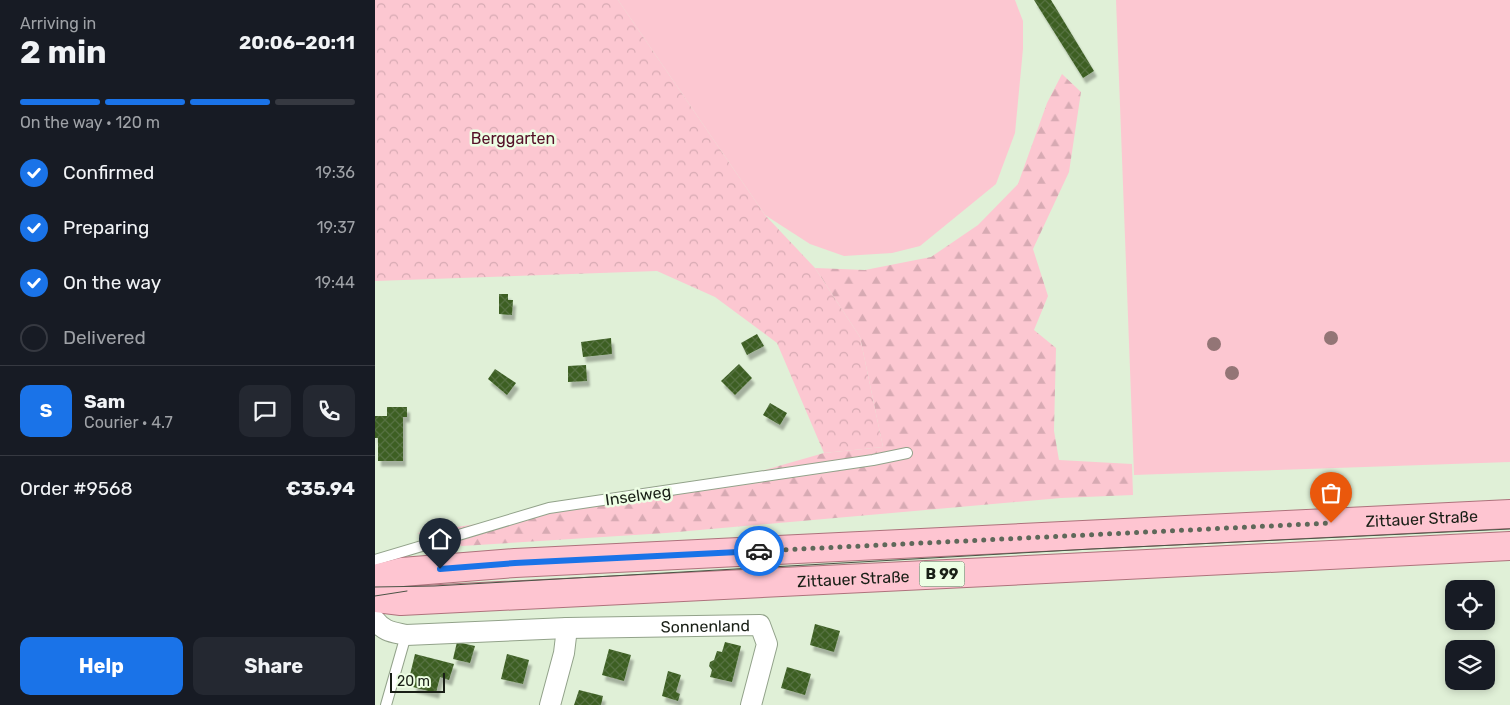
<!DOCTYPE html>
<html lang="en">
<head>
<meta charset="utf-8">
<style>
	body { margin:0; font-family:Rubik,sans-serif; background:#242831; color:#f1f3f6; height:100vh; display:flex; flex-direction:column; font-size:19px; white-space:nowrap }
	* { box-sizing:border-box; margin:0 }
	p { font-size:16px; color:#9ea1a6 }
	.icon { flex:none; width:28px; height:28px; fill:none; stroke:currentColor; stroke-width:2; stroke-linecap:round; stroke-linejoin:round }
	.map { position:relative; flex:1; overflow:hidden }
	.drawer { display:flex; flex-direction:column; background:#171b24; width:375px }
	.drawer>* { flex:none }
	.tools { position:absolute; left:1070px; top:580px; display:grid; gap:10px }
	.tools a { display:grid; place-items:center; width:50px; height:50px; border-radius:10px; background:#171b24; box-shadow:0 2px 8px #0003; font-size:25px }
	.scale { position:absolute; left:15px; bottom:12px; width:55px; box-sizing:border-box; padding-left:5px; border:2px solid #191f16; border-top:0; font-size:14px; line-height:18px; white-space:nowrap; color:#191f16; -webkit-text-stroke:4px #edfee4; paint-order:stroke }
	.pin { position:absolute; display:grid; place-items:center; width:42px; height:42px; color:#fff; margin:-51px -21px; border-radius:50% 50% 50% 0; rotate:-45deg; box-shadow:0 0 5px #0007 }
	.pin .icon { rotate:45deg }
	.courier { position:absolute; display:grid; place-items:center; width:50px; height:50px; margin:-25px; border:4px solid #1a73e8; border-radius:50%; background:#fff; color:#222; box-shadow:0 1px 6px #0007 }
	.overview em { font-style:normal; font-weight:700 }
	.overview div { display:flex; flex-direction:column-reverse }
	.overview { display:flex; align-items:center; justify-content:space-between; height:85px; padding:0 20px }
	h1 { font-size:32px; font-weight:700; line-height:38px }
	.bar { display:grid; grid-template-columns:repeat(4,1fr); gap:8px 5px; align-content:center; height:60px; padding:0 20px }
	.bar i { height:6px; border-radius:4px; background:#363941 }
	.bar .on { background:#1a73e8 }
	.bar p { grid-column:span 4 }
	.line { display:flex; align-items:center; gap:12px; padding:0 20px; border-top:1px solid #363941 }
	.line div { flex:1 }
	.round { display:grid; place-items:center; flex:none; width:52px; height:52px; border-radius:10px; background:#242831 }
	ol { padding:0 20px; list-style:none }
	li { display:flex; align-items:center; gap:15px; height:55px }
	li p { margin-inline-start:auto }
	li .icon { padding:5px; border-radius:50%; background:#1a73e8; color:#fff; stroke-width:4 }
	li:last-child { color:#9ea1a6 }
	li i { width:28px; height:28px; border:2px solid #363941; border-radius:50% }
	.cta { display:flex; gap:10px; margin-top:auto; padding:10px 20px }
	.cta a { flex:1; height:58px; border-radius:10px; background:#1a73e8; color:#fff; font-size:20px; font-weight:700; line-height:58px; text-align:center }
	.cta a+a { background:#242831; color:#f1f3f6 }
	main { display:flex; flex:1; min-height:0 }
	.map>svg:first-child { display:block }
	.forest { fill:url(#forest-firs) }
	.park { fill:url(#park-crowns) }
	.pitch { fill:#fcc7d1 }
	.building { fill:url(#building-cross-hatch); filter:url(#shadow) }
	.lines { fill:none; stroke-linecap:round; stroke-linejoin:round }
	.lane-casing { stroke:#92a28a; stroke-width:12 }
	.street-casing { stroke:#92a28a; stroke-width:22 }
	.primary-casing { stroke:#ae727c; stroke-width:30 }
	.lane { stroke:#fff; stroke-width:10 }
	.street { stroke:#fff; stroke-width:20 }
	.primary { stroke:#fec5d1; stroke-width:28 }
	.tram { stroke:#4b5346; stroke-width:1 }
	.tree { fill:#937576 }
	.done { stroke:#5f685a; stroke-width:5; stroke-dasharray:0 9 }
	.route { stroke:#1a73e8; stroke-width:6 }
	.labels { text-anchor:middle; stroke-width:5; stroke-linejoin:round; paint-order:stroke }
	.shield { fill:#edfee4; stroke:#596254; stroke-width:1 }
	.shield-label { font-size:15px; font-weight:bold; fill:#191f16 }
	.park-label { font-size:16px; fill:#541027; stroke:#edfee4 }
	.street-label { font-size:16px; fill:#191f16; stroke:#edfee4 }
</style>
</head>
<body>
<main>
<section class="drawer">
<div class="overview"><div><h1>2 min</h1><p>Arriving in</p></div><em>20:06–20:11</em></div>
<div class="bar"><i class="on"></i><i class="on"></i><i class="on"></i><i></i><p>On the way · 120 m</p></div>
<ol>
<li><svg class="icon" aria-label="check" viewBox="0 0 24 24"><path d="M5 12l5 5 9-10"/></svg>Confirmed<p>19:36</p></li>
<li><svg class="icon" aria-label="check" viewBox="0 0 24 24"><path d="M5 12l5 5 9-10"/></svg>Preparing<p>19:37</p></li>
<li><svg class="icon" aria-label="check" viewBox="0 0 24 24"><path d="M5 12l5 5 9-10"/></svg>On the way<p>19:44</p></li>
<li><i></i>Delivered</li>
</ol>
<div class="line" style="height:90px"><b class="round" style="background:#1a73e8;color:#fff">S</b><div><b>Sam</b><p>Courier · 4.7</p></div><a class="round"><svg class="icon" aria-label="chat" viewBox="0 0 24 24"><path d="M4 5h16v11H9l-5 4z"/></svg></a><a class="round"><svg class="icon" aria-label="phone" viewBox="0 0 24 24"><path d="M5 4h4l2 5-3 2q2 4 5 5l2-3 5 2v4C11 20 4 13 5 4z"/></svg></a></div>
<div class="line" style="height:65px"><div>Order #9568</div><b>€35.94</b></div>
<div class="cta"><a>Help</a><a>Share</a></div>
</section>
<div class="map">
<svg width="1135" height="705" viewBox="0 0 1135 705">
	<defs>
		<pattern id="forest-firs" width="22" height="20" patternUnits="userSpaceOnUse" patternTransform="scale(1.25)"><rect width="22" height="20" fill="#fcc7d1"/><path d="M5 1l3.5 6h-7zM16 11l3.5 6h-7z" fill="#d7aab3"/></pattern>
		<pattern id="park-crowns" width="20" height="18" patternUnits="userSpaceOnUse" patternTransform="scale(1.25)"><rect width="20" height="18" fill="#fcc7d1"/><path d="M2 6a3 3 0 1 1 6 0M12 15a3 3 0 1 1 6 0" fill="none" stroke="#d7aab3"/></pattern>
		<pattern id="building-cross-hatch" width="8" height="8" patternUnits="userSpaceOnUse" patternTransform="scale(1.25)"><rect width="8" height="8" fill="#3c5e23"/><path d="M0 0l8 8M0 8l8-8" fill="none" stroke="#557141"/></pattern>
		<filter id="shadow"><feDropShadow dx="3" dy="5.5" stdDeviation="1" flood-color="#0004"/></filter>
	</defs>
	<rect width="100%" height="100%" fill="#e0f0d7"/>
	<polygon class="forest" points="687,74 706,92 694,172 658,249 673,296 659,330 681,348 679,431 684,460 757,464 758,495 686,498 291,533 87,546 42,533 309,493 449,453 508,447 485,337 440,268 490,270 556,257 603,225 643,184 672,103"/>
	<polygon class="park" points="0,0 243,0 390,215 440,268 485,337 508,447 449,453 402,343 340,297 282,271 0,281"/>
	<g class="pitch">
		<polygon points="243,0 640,0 648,21 648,49 640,133 621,184 545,246 517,253 469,256 435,244 390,215"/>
		<polygon points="741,0 1135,0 1135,462 759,475"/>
	</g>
	<g class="building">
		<polygon points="659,0 676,0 719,71 708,78"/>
		<polygon points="124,294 133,294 133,300 138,300 137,315 124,314"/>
		<polygon points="382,334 389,346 372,355 366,343"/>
		<polygon points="236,338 237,354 208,357 206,342"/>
		<polygon points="364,364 377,378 360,395 346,381"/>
		<polygon points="211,365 212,381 193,382 193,366"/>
		<polygon points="120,369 141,383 132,395 113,379"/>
		<polygon points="395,403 412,413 405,425 388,415"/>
		<polygon points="12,407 32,407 32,417 28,417 28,461 3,461 3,438 0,438 0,416 12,416"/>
		<polygon points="440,624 465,631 459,652 435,645"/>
		<polygon points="82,642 100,646 95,663 78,659"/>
		<polygon points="350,642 366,646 357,682 335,677 337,670 334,666 335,662 339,660 342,651 347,652"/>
		<polygon points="234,649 256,655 249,681 227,675"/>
		<polygon points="40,654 79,664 74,680 65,677 61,693 38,687 40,680 34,679"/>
		<polygon points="132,654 154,660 148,684 126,679"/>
		<polygon points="412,667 436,674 430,695 406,688"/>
		<polygon points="293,671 306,675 301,692 305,694 303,701 287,696"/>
		<polygon points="204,690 228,696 226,705 199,705"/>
	</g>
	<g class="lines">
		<defs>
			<g id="lane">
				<polyline points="0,560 174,508 498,460 532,453"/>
				<polyline points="11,705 31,635"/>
			</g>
			<g id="street">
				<path id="s1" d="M0 620C9 632 18 632 31 635L192 628 385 625 392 644 376 705"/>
				<polyline points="175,705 189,653 192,628"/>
			</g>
			<g id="primary">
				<path id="s2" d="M0 579 27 572 140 563 1135 514"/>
				<path id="s3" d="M0 598 26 601 1135 546"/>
			</g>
		</defs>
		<use href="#lane" class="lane-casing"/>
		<use href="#street" class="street-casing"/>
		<use href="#primary" class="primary-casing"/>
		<use href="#lane" class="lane"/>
		<use href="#street" class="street"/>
		<use href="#primary" class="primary"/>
		<g class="tram">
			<polyline points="0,587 59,586 716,549 1135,529"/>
			<polyline points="0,596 32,591"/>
		</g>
	</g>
	<g class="tree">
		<circle cx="956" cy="338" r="7"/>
		<circle cx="839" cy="344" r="7"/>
		<circle cx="857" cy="373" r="7"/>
	</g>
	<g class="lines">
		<polyline class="done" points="384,551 956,523"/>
		<polyline class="route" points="65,569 140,563 384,551"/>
	</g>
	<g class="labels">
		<rect class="shield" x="544.5" y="561.5" width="45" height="25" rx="4"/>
		<g class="shield-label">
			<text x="567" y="579">B 99</text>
		</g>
		<g class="park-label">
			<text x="138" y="144">Berggarten</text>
		</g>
		<g class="street-label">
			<text transform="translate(263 495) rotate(-8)" y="6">Inselweg</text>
			<text dy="6" stroke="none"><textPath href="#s2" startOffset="1049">Zittauer Straße</textPath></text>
			<text dy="6" stroke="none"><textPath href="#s3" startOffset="479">Zittauer Straße</textPath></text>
			<text dy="6" stroke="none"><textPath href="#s1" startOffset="335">Sonnenland</textPath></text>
		</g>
	</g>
</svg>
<div class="tools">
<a><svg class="icon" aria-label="locate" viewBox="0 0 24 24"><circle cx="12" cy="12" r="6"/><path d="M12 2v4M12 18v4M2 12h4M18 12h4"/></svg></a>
<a><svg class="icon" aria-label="layers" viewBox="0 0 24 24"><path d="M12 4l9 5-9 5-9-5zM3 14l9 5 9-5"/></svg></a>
</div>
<div class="scale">20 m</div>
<div class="pin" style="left:956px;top:523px;background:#ea580c"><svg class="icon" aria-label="bag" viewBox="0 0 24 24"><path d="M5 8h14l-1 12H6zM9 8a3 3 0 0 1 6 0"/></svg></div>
<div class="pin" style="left:65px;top:569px;background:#1f2937"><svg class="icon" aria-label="home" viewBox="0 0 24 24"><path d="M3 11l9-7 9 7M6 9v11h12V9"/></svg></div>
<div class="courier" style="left:384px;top:551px"><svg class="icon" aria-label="car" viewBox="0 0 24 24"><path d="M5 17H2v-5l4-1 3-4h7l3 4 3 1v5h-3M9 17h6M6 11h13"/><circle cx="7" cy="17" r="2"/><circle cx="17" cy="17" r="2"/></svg></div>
</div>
</main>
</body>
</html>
